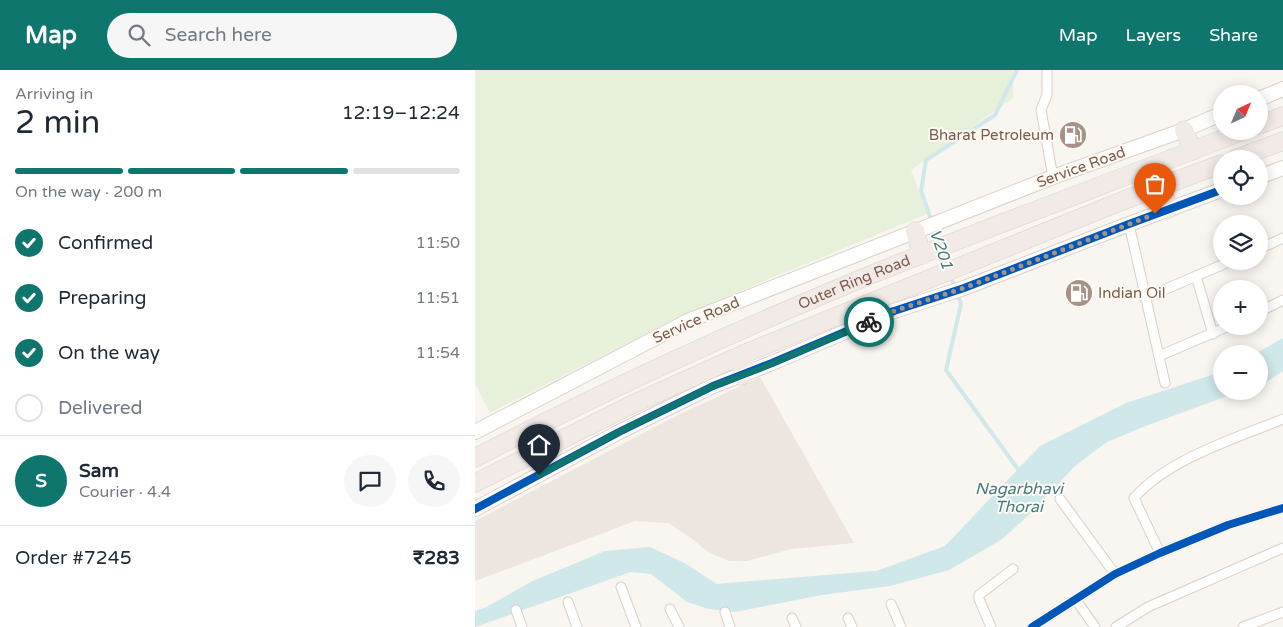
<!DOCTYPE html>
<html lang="en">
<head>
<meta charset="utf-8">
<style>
	body { margin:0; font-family:"Varela Round",sans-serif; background:#f6f6f7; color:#1f2937; height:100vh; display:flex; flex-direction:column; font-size:19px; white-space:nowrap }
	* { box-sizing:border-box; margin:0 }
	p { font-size:16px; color:#747a83 }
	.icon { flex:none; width:28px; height:28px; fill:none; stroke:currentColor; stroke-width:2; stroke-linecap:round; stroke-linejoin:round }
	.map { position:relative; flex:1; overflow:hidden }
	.drawer { display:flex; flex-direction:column; background:#fff; width:475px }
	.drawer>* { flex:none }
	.needle { width:32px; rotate:44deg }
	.tools { position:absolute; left:738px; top:15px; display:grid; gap:10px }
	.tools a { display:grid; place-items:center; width:55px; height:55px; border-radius:50%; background:#fff; box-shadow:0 2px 12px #0003; font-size:25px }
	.pin { position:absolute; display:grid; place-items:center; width:42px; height:42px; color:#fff; margin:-51px -21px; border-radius:50% 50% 50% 0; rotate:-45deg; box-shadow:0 0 5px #0007 }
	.pin .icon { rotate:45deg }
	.courier { position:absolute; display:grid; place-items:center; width:50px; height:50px; margin:-25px; border:4px solid #0f766e; border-radius:50%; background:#fff; color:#222; box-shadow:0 1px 6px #0007 }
	.overview em { font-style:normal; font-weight:600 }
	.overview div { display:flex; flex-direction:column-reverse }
	.overview { display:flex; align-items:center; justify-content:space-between; height:85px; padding:0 15px }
	h1 { font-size:32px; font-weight:600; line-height:38px }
	.bar { display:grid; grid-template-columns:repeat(4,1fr); gap:8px 5px; align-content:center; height:60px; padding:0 15px }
	.bar i { height:6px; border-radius:4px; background:#e0e1e3 }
	.bar .active { background:#0f766e }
	.bar p { grid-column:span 4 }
	.line { display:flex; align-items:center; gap:12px; padding:0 15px; border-top:1px solid #e0e1e3 }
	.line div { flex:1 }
	.round { display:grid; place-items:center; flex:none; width:52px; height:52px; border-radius:26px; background:#f6f6f7 }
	ol { padding:0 15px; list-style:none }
	li { display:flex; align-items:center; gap:15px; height:55px }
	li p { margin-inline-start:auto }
	li .icon { padding:5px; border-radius:50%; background:#0f766e; color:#fff; stroke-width:4 }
	li:last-child { color:#747a83 }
	li i { width:28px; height:28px; border:2px solid #e0e1e3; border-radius:50% }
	header { display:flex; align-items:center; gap:30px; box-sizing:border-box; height:70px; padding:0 25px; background:#0f766e; color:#fff }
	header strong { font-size:24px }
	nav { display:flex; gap:28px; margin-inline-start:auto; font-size:18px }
	.search { width:350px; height:45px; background:#f6f6f7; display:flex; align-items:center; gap:12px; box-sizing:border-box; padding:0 18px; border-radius:28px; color:#747a83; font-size:19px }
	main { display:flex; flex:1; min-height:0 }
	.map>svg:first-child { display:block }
	.industrial { fill:#ede5e0 }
	.green { fill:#e7f0db }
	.water { fill:#d0e8ea }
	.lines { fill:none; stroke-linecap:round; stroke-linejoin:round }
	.stream { stroke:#d0e8ea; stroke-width:4 }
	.street-casing { stroke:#d7d1cb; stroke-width:11 }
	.secondary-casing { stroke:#d9d2cb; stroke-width:16 }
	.highway-casing { stroke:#dad1cc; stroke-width:19 }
	.street { stroke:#fefefd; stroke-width:9 }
	.secondary { stroke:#fefefd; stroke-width:14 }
	.highway { stroke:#f2eae7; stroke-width:18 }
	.cycleway-casing { stroke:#fffaf3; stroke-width:11 }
	.cycleway { stroke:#0057b8; stroke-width:8 }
	.done { stroke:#a69286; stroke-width:5; stroke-dasharray:0 9 }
	.route { stroke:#0f766e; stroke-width:6 }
	.labels { text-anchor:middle; stroke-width:4; stroke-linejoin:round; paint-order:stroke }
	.poi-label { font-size:15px; fill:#7a5c4d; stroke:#fffaf3; text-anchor:end }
	.street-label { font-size:15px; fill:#7a5c4d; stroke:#fffaf3 }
	.water-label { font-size:16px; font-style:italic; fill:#437c86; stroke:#fffaf3 }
</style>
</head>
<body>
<header>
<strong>Map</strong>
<div class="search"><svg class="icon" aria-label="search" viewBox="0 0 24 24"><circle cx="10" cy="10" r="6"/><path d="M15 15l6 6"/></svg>Search here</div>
<nav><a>Map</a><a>Layers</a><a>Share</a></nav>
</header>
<main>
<section class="drawer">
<div class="overview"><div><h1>2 min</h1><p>Arriving in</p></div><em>12:19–12:24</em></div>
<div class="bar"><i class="active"></i><i class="active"></i><i class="active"></i><i></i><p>On the way · 200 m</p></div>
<ol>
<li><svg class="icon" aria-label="check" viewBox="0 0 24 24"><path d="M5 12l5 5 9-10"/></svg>Confirmed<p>11:50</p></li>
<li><svg class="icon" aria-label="check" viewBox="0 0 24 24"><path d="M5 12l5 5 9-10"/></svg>Preparing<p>11:51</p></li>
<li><svg class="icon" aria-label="check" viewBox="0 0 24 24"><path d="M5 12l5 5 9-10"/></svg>On the way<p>11:54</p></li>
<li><i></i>Delivered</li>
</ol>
<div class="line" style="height:90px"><b class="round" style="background:#0f766e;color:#fff">S</b><div><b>Sam</b><p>Courier · 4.4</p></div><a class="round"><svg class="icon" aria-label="chat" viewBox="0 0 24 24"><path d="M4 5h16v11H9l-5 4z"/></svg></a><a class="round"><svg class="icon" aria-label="phone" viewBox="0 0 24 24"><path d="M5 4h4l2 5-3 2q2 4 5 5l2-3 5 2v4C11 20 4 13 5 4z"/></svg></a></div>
<div class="line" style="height:65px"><div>Order #7245</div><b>₹283</b></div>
</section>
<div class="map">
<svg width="808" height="557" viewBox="0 0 808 557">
	<rect width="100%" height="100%" fill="#f9f5f0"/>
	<polygon class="industrial" points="285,307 379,473 316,479 272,491 254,491 233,482 216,468 193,453 160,451 0,511 0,451 201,346"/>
	<polygon class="green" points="0,0 538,0 538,28 436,100 452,144 212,243 15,343 0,313"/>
	<g class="water">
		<polygon points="808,268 808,301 790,313 784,315 784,284 780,284"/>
		<polygon points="746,302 746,321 766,321 668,357 632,372 600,396 556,443 526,470 474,500 415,516 347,525 260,542 234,539 212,532 176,504 156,502 0,557 0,543 10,540 58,513 130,483 175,479 210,496 241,516 396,503 470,476 565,376 651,333"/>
	</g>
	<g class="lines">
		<g class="stream">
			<polyline points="464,172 446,121 451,90 520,45 542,0"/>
			<polyline points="467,181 472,195"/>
			<polyline points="475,204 486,234 471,300 545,402"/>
			<polyline points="0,543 10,540 58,513 130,483 175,479 209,495 241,516 399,503"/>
		</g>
		<defs>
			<g id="street">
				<polyline points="572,0 572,25 566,40 578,107"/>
				<polyline points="654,154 690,313"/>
				<polyline points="784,179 808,168"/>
				<polyline points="721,206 738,264"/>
				<polyline points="670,228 756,191"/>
				<polyline points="784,242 808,230"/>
				<polyline points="684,286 754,256"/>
				<polyline points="585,429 640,504"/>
				<path d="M685 483 659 428C693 389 761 368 808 349"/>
				<polyline points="146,517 161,557"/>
				<polyline points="601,530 620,557"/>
				<polyline points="93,532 102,557"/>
				<polyline points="416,534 426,557"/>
				<polyline points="195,539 204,557"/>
				<polyline points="41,540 47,557"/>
				<polyline points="250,542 255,557"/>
				<polyline points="317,548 321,557"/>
				<polyline points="373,548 377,557"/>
				<polyline points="516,557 504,529 504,525 538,499"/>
				<polyline points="557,557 640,504 685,483 753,455 808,438"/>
				<polyline points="641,557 673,537 808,478"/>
				<polyline points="768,557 808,542"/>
			</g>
			<g id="secondary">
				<polyline points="784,29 808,19"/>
				<polyline points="784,107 808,98"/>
				<polyline points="0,362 213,251 578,107 709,60 746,44"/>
				<polyline points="0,439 144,362 238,316 297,293 419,241 489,218 654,154 746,120"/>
			</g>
			<g id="highway">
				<polyline points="784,55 808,46"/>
				<polyline points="709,60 718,81"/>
				<polyline points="760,89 808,71"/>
				<polyline points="687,116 693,139"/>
				<polyline points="440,161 447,185"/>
				<polyline points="266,306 271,283"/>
				<path id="s1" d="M0 388C130 320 264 259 400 203 522 154 645 109 768 61"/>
				<polyline points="0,413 158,334 271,283 647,131 746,94"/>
			</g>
		</defs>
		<use href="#street" class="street-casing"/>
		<use href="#secondary" class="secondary-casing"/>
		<use href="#highway" class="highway-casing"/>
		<use href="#street" class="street"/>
		<use href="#secondary" class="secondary"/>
		<use href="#highway" class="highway"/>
		<defs>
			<g id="cycleway">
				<polyline points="0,439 144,362 238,316 297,293 419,241 489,218 654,154 746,120"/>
				<polyline points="557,557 640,504 685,483 753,455 808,438"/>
			</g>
		</defs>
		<use href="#cycleway" class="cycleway-casing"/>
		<use href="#cycleway" class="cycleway"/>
	</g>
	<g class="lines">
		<polyline class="done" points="394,252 419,241 489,218 680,144"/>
		<polyline class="route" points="64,405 144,362 238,316 282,300 394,252"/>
	</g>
	<defs>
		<symbol id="fuel-disc" viewBox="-11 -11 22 22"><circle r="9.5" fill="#a69286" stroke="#fffaf3"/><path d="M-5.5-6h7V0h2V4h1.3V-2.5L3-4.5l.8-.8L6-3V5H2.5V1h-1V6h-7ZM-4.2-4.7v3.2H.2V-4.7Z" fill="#fff"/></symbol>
	</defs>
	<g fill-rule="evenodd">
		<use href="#fuel-disc" x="582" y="49" width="32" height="32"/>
		<use href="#fuel-disc" x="588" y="207" width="32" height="32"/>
	</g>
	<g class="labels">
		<g class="poi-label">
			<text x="579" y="70">Bharat Petroleum</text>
			<text x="623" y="228" text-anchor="start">Indian Oil</text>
		</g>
		<g class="street-label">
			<text transform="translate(606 97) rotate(-20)" y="5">Service Road</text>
			<text dy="5" stroke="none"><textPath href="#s1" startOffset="418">Outer Ring Road</textPath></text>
			<text transform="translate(221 250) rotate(-24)" y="5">Service Road</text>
		</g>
		<g class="water-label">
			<text transform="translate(467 179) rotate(71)" y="6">V201</text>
			<text x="544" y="424">Nagarbhavi<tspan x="544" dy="18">Thorai</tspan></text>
		</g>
	</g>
</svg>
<div class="tools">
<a><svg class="needle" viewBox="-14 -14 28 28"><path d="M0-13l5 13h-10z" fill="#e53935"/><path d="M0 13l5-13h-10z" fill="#747a83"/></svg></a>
<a><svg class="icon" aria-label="locate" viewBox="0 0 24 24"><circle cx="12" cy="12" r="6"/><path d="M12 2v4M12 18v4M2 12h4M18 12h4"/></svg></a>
<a><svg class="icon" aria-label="layers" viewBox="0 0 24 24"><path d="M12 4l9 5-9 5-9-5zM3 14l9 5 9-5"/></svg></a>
<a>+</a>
<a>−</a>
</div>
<div class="pin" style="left:680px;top:144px;background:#ea580c"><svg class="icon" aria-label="bag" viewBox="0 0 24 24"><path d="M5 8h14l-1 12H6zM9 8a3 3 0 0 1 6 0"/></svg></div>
<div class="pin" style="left:64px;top:405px;background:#1f2937"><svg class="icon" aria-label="home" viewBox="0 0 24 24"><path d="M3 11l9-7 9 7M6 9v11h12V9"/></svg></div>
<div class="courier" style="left:394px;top:252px"><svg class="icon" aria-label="bike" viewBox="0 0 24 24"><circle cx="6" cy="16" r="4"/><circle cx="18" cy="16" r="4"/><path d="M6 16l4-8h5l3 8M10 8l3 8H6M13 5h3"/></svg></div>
</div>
</main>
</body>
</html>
